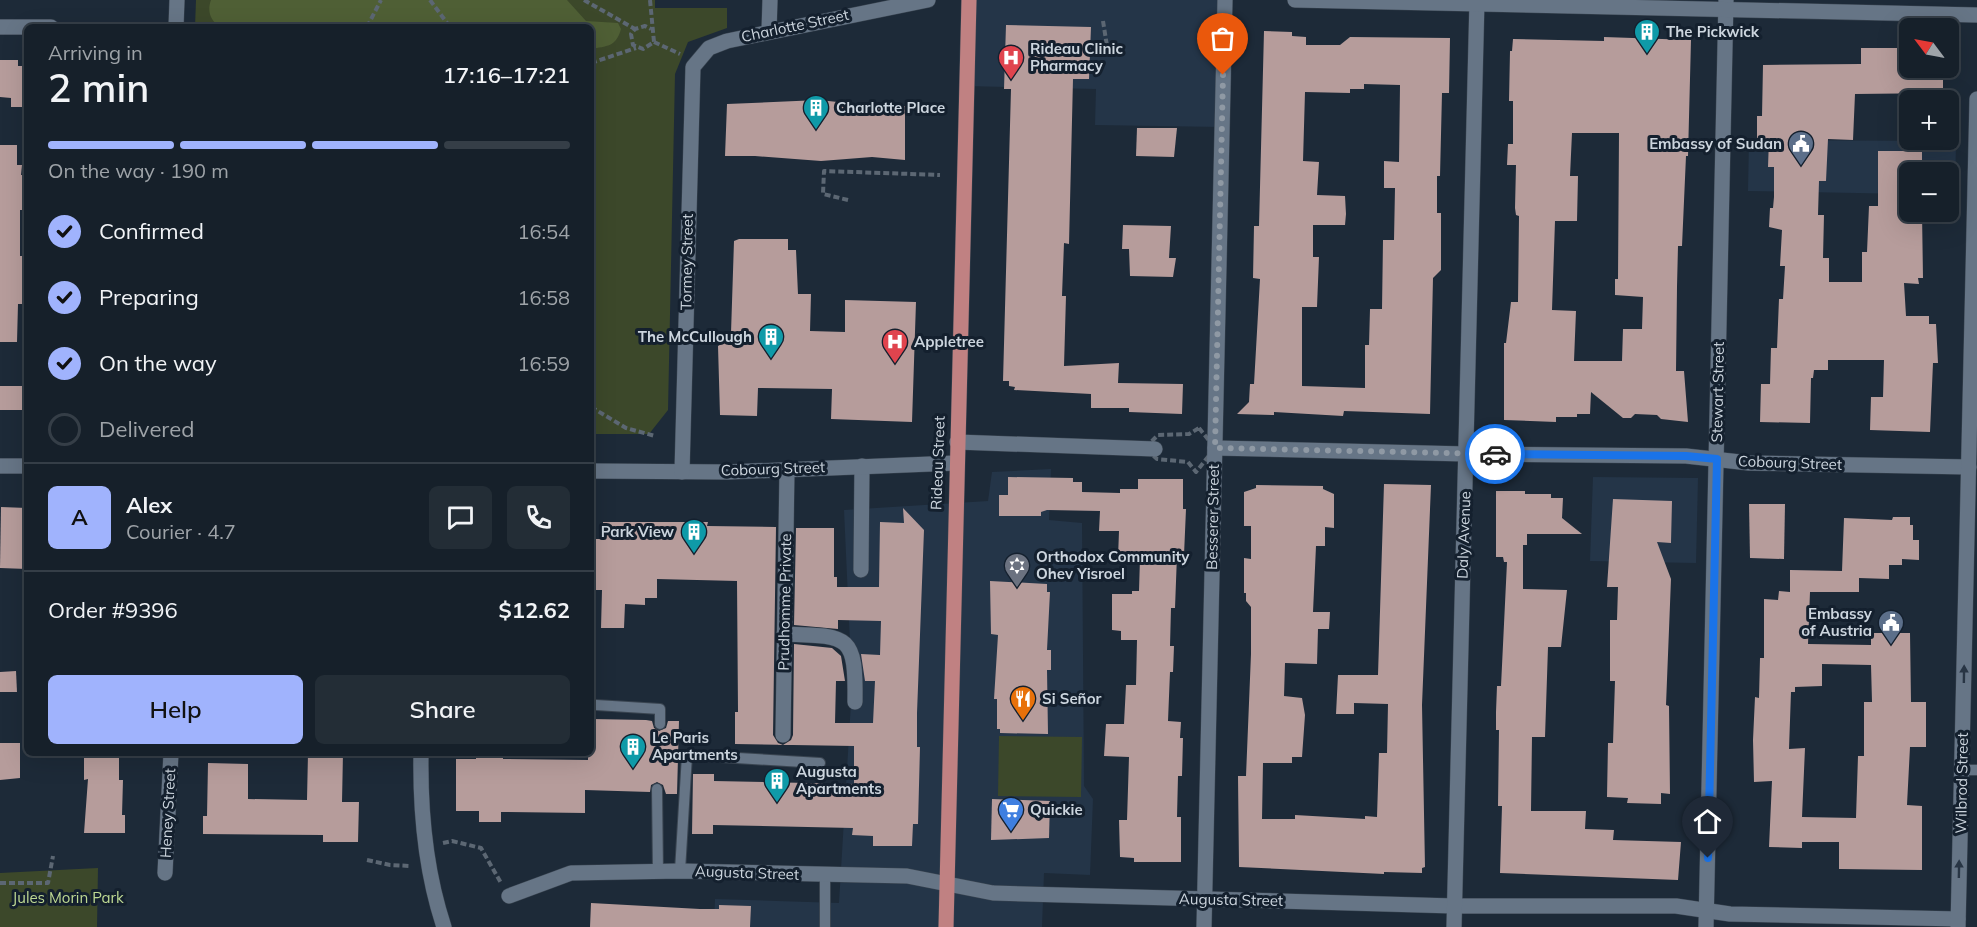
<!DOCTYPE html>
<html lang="en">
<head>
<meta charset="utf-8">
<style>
	body { margin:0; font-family:Mulish,sans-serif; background:#232d36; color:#f1f3f6; height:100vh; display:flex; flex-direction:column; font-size:22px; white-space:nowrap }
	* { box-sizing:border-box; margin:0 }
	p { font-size:20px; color:#9ea3a8 }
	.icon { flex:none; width:33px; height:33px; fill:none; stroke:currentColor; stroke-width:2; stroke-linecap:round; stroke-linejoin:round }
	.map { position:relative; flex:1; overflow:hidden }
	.side { position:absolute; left:24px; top:24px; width:570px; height:732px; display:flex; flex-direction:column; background:#16202a; border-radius:9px; box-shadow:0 6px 24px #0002,0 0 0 2px #353e47 }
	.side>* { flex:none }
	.needle { width:39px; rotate:302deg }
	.fabs { position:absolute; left:1899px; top:18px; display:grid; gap:12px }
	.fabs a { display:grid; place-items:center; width:60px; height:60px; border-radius:9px; background:#16202a; box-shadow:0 6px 24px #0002,0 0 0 2px #353e47; font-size:30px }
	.pin { position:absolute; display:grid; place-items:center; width:51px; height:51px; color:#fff; margin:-62px -26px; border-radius:50% 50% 50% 0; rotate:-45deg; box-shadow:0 0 6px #0007 }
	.pin .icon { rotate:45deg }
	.courier { position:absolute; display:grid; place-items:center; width:60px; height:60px; margin:-30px; border:4px solid #1a73e8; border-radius:50%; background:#fff; color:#222; box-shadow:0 2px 8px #0007 }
	.summary em { font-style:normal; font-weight:600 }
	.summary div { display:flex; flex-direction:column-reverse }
	.summary { display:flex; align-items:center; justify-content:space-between; height:102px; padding:0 24px }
	h1 { font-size:39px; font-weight:600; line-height:45px }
	.bar { display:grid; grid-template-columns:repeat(4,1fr); gap:9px 6px; align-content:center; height:72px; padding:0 24px }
	.bar i { height:8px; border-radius:4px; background:#353e47 }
	.bar .current { background:#a0b3fd }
	.bar p { grid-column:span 4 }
	.line { display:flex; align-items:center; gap:15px; padding:0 24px; border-top:2px solid #353e47 }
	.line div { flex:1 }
	.round { display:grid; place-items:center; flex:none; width:63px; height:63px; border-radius:9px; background:#232d36 }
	ol { padding:0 24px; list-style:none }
	li { display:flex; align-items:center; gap:18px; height:66px }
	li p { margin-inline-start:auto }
	li .icon { padding:6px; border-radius:50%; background:#a0b3fd; color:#111; stroke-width:4 }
	li:last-child { color:#9ea3a8 }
	li i { width:33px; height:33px; border:3px solid #353e47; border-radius:50% }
	.button { display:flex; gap:12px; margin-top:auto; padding:12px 24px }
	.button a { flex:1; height:69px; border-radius:9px; background:#a0b3fd; color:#111; font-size:24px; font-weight:600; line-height:69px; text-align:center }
	.button a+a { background:#232d36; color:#f1f3f6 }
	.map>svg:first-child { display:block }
	.built { fill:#243548 }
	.green { fill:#3c482a }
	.forest { fill:#4f5f35 }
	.building { fill:#b69c9b; fill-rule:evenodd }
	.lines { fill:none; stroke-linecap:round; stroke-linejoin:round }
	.lane-casing { stroke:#3a4551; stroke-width:12 }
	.street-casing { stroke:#3a4551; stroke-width:16 }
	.secondary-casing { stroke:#3a4551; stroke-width:16 }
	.primary-casing { stroke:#3a4551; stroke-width:16 }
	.path { stroke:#5c6773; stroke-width:4; stroke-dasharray:6 3; stroke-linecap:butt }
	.lane { stroke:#667586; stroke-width:10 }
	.street { stroke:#667586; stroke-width:15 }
	.secondary { stroke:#667586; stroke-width:15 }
	.primary { stroke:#c08182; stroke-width:15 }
	.oneway { fill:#283544 }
	.done { stroke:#8f99a4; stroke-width:6; stroke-dasharray:0 10.8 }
	.route { stroke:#1a73e8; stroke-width:8 }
	.labels { text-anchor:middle; stroke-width:6; stroke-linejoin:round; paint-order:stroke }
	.street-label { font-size:15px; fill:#ccd5de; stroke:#14202e }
	.poi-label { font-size:15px; font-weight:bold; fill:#ccd5de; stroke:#14202e; text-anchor:start }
	.park-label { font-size:15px; fill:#bed993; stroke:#14202e }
</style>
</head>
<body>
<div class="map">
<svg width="1977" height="927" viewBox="0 0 1977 927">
	<rect width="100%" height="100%" fill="#1d2a38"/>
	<g class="built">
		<polygon points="969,0 1225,0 1222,127 1095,125 1096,89 966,86"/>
		<polygon points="1749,140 1956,141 1955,195 1949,195 1948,172 1910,172 1909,194 1748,191"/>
		<polygon points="1051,469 1049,520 1082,523 1084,786 1093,799 1090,875 1044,873 1042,927 714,927 715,899 839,903 852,686 844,510 988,501 992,472"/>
		<polygon points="1593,477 1698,478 1696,563 1590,561"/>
	</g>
	<g class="green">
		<polygon points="196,0 655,0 655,8 727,8 727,28 688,42 675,74 668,410 649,434 591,434 591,27 195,27"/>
		<polygon points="999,736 1082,737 1081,797 998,796"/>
		<polygon points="98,868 97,927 0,927 0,873"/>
	</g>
	<path class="forest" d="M211 0H567L586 21 618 23 621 29C616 47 607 46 591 49V27H220C210 20 207 11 211 0Z"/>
	<g class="building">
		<polygon points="1006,25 1091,27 1089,79 1073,79 1069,244 1064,243 1062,296 1066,296 1064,366 1119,363 1118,383 1183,384 1182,414 1129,412 1129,408 1091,408 1091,394 1014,390 1015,387 1009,386 1009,381 1003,381 1011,89 1004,89"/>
		<path d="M1264 31 1292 32V36L1306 37V45H1340L1350 37 1450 38 1449 93H1442L1440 176H1437V213H1441V270L1433 278 1430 414 1344 411 1343 416 1274 412V415L1237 414 1249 402 1250 384H1254L1260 279 1253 278 1254 226H1259ZM1364 84 1400 85 1399 162 1384 161V188H1395L1394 240H1383L1382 309H1370L1369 345H1365V388L1302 386V307H1317L1319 257H1313V225H1345L1346 214 1345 196 1317 195 1319 162 1303 161 1305 92 1350 93V89H1364Z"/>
		<path d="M1604 37 1691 40 1688 156H1686L1682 246H1678L1677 287 1676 371H1684L1688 422 1661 419 1657 415 1635 414 1631 418H1623L1591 392 1590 414H1577V417H1556V422L1504 420V343H1506L1511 302H1518L1519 216 1516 215 1515 208 1516 165H1507L1508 144H1513V101H1509L1510 51H1512L1513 39 1604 41ZM1572 133H1619L1618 279H1615V295L1643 297 1642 329H1623L1622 361H1574L1576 311 1552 310 1555 221H1577L1578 176H1570Z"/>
		<polygon points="1861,48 1910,48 1910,68 1943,68 1943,93 1855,94 1853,140 1828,139 1826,181 1819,181 1818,215 1824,215 1823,258 1829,258 1829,282 1862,282 1862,252 1867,252 1869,206 1878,206 1878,151 1922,151 1922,172 1910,172 1910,212 1922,212 1923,278 1918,278 1919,284 1904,283 1906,316 1929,316 1929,324 1936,324 1938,363 1933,363 1930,432 1870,430 1871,397 1883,397 1884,360 1828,360 1828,370 1814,370 1813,378 1811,378 1810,423 1760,422 1761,384 1770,384 1771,348 1777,348 1779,299 1783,299 1785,266 1780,266 1782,230 1769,227 1770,208 1773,208 1774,197 1774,167 1768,167 1769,139 1757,138 1757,116 1762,116 1763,65 1861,64"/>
		<polygon points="0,60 18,60 18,66 27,66 27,107 11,107 11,98 0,97"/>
		<polygon points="819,100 875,106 905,106 905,160 872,157 821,161 755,156 725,156 727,104"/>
		<polygon points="1137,128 1177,128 1174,157 1136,156"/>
		<polygon points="0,145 17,145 17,165 22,165 21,175 27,175 27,210 20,210 20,256 25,256 24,304 18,304 17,342 0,342"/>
		<polygon points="1123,225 1171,226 1169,258 1176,258 1173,277 1130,276 1129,249 1122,249"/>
		<polygon points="739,239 788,239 788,250 796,250 798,294 811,294 810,331 845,332 845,300 916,302 912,422 831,419 832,389 758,388 757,416 720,415 718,346 725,342 725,333 731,333 734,241"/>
		<polygon points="0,386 24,386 23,410 0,410"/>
		<polygon points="1008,477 1073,478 1073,482 1082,482 1082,492 1120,493 1120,489 1138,489 1138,479 1183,479 1183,509 1186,509 1184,555 1177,555 1175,608 1171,608 1170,646 1174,646 1173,672 1170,672 1168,721 1181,722 1180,738 1183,738 1182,776 1178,776 1177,817 1181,817 1181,862 1134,862 1134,858 1120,857 1119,820 1127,820 1129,757 1104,756 1106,724 1124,724 1126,685 1136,685 1137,640 1121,640 1121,631 1112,630 1112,594 1132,594 1132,591 1139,591 1140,558 1118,558 1119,531 1099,531 1100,511 1047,510 1041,512 1041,516 999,516 999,495 1008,495"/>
		<polygon points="1384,484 1431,485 1422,705 1425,867 1422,868 1422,873 1384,872 1384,874 1239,867 1238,776 1246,776 1251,654 1251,607 1246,601 1246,593 1244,593 1244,558 1251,559 1251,526 1244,526 1244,492 1256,488 1256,485 1323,486 1323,489 1334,494 1334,528 1325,527 1325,546 1316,546 1313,612 1330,612 1329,629 1318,629 1317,664 1285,663 1284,696 1302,698 1305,715 1302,757 1292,757 1292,763 1263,763 1262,819 1295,819 1295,815 1365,819 1365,816 1377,817 1379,753 1387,753 1388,704 1354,703 1354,714 1336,714 1338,675 1378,675"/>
		<polygon points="1496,491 1525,491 1525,494 1551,494 1551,498 1563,498 1562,518 1582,534 1527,534 1527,545 1523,545 1523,589 1567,590 1561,647 1548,647 1545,737 1532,737 1531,811 1586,811 1585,829 1614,830 1613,840 1681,842 1678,880 1500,873 1502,806 1498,806 1499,730 1496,730 1496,712 1497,686 1501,686 1507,562 1504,562 1503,557 1496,557"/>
		<polygon points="1613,499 1672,501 1671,543 1657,542 1671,579 1666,705 1669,706 1670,794 1661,793 1661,804 1627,803 1628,798 1607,797 1608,743 1613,743 1615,681 1610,681 1610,620 1617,620 1618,587 1607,587"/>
		<polygon points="1749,504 1785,504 1784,559 1750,558"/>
		<polygon points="1,507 27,508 27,569 0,568"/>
		<polygon points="903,508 924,530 917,713 917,747 920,747 918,824 913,824 912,846 873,846 873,836 852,835 853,828 713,825 713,834 692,834 693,774 714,774 714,781 854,784 854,746 735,744 735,712 738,712 737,581 657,579 657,598 645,598 645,605 625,604 624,628 601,628 602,590 591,590 591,539 603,539 603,522 708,522 707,526 776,527 773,735 778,743 783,745 791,740 793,735 794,644 832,648 841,656 845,681 836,681 835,723 873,723 875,681 865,681 861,654 880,655 881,621 838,620 838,629 794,625 796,528 834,528 834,577 837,577 837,587 879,587 880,522 904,523"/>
		<path d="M1893 517H1910V525H1913V540H1919V560L1902 559V565H1889V579L1859 578V592H1810L1808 644 1871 645V633H1910L1911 702H1926V747H1910L1907 805 1922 806V870L1839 869V842H1802V848L1769 847 1772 781 1754 782 1753 740 1755 697 1759 698 1760 658H1764V599L1778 600 1779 591 1790 592V570L1842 571 1844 518 1892 520ZM1822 664 1871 665 1872 702H1864V756H1858L1856 818 1802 817 1805 748 1789 749 1791 692H1795V687L1822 686Z"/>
		<polygon points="990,581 1047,584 1047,592 1050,592 1047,650 1051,650 1051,670 1047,670 1048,734 1000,733 1000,729 997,729 997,699 994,699 998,635 991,634"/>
		<polygon points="16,671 17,692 0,692 0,672"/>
		<polygon points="591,719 646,720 652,721 654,728 659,731 666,728 668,721 679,721 677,794 666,794 663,785 657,782 651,785 650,792 585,790 585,813 501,812 501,822 479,822 479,811 456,811 456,759 476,759 476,753 503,753 503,759 588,760 588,753 591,753"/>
		<polygon points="0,743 20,743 20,778 0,780"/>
		<polygon points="84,753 119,753 119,780 123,780 122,815 125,815 125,833 84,833 88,779 84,780"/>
		<polygon points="308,753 343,753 342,802 359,802 358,842 323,842 323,835 203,834 203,816 207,816 208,763 248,764 248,799 307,800"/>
		<polygon points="992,799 1050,801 1049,838 991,840"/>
		<polygon points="591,903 700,909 719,909 719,905 751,906 750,927 590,927"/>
	</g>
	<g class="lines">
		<defs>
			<g id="lane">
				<polyline points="596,705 660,709 660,724"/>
				<polyline points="1962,770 1977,770"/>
				<polyline points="657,789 658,873"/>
				<polyline points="680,871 687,755 820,763"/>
				<polyline points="825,927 825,875"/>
			</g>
			<g id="street">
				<polyline points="0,27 51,27"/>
				<polyline points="176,27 177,0"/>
				<polyline points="769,31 770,0"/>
				<polyline points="957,442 1155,449"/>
				<polyline points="1215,448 1466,454 1686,456 1749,463 1969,467"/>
				<polyline points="861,570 862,466"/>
				<path d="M784 634C849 636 856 634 855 702"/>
				<polyline points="783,735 787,469"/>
				<polyline points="165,873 171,753"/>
				<polyline points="509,896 571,873 680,871 907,876 993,893 1454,906 1676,906 1730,914 1958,919"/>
				<polyline points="1204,927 1225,0"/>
				<polyline points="1454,927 1477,0"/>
				<polyline points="1706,927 1726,0"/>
				<polyline points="1958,927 1977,99"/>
			</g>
			<g id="secondary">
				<polyline points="1295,0 1977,15"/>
				<polyline points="0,466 27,466"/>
				<polyline points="591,471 728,472 956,463"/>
				<polyline points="682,472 693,67 709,48 727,41 928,0"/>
				<path d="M421 753C420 813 425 870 444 927"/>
			</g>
			<polyline id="primary" points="946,927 969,0"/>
		</defs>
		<use href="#lane" class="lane-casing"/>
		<use href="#street" class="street-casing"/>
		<use href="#secondary" class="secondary-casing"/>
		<use href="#primary" class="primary-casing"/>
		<g class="path">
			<polyline points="430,0 450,27"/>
			<polyline points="584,0 635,29"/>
			<polyline points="650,0 654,42 643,49 633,45 631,34 635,29 645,26 651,29"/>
			<polyline points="1103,21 1107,46"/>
			<polyline points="367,27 381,0"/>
			<polyline points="654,42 680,54"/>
			<polyline points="591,63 636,48"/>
			<polyline points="848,200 823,194 824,171 940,175"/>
			<polyline points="591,407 626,428 655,436"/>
			<polygon points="1199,428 1215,448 1196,472 1188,462 1157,459 1145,448 1158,435 1189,434"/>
			<polyline points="443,843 452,841 481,848 501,883"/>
			<polyline points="367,860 390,865 411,866"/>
			<polyline points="0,883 48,883 53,856"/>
		</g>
		<use href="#lane" class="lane"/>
		<use href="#street" class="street"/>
		<use href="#secondary" class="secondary"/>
		<use href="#primary" class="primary"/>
	</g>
	<defs><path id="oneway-solid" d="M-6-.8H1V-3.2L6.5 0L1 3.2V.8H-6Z" transform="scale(1.5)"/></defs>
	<g class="oneway">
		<use href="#oneway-solid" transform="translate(1964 674) rotate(-89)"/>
		<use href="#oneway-solid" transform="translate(1959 869) rotate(-89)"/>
	</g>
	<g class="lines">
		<polyline class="done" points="1223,75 1215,448 1495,454"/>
		<polyline class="route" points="1495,454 1686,456 1717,459 1708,858"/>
	</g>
	<defs>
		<symbol id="building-pin" viewBox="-11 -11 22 30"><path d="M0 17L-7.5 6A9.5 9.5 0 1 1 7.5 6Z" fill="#0f9aa8" stroke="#14202e"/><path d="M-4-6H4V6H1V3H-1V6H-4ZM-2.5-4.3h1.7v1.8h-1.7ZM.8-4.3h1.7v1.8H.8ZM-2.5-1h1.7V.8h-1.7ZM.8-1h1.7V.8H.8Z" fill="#fff"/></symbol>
		<symbol id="hospital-pin" viewBox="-11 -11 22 30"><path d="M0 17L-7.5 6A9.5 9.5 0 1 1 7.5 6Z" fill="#e0444e" stroke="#14202e"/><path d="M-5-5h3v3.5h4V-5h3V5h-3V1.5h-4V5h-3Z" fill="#fff"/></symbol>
		<symbol id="civic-pin" viewBox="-11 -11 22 30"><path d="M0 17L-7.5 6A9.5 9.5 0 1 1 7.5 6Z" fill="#5c6f8a" stroke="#14202e"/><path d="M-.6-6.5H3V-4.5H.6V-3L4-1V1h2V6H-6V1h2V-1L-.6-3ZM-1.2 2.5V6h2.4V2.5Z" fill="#fff"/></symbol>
		<symbol id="synagogue-pin" viewBox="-11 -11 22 30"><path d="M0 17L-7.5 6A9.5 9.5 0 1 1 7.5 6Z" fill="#6b7280" stroke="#14202e"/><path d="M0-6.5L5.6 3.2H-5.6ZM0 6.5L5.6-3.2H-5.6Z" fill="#fff"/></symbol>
		<symbol id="restaurant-pin" viewBox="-11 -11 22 30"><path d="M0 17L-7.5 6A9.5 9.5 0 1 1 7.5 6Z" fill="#e8710a" stroke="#14202e"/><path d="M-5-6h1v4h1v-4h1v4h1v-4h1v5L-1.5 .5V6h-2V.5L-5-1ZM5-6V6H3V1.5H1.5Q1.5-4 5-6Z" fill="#fff"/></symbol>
		<symbol id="supermarket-pin" viewBox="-11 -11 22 30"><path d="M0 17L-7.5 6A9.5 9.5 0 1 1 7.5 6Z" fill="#3f7fe0" stroke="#14202e"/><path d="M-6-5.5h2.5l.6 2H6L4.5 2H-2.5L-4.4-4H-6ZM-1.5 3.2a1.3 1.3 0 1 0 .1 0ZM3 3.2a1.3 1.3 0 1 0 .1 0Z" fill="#fff"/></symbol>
	</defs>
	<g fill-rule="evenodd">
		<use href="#building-pin" x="1632" y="17" width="30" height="40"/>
		<use href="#hospital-pin" x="996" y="43" width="30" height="40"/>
		<use href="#building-pin" x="801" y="93" width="30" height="40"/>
		<use href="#civic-pin" x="1786" y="129" width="30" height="40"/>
		<use href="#building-pin" x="756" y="322" width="30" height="40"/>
		<use href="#hospital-pin" x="880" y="327" width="30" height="40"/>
		<use href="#building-pin" x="679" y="517" width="30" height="40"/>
		<use href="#synagogue-pin" x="1002" y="551" width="30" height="40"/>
		<use href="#civic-pin" x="1876" y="608" width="30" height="40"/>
		<use href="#restaurant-pin" x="1008" y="684" width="30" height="40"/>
		<use href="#building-pin" x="618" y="732" width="30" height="40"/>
		<use href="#building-pin" x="762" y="766" width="30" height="40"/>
		<use href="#supermarket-pin" x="996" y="795" width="30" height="40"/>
	</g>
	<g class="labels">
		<g class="street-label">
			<text transform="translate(795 26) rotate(-12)" y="5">Charlotte Street</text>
			<text transform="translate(687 262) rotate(-89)" y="5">Tormey Street</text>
			<text transform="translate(1718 392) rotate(-89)" y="5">Stewart Street</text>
			<text transform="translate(938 463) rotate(-88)" y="5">Rideau Street</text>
			<text transform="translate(1790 463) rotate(2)" y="5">Cobourg Street</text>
			<text transform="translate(773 469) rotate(-2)" y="5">Cobourg Street</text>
			<text transform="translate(1213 517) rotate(-89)" y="5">Besserer Street</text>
			<text transform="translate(1464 535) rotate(-88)" y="5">Daly Avenue</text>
			<text transform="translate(785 602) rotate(-89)" y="5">Prudhomme Private</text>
			<text transform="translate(1962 783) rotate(-89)" y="5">Wilbrod Street</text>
			<text transform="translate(168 813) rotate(-87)" y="5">Heney Street</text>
			<text transform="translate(747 873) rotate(2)" y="5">Augusta Street</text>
			<text transform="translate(1231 900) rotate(1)" y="5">Augusta Street</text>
		</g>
		<g class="poi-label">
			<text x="1666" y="37">The Pickwick</text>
			<text x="1030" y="54">Rideau Clinic<tspan x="1030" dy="17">Pharmacy</tspan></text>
			<text x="836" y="113">Charlotte Place</text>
			<text x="1782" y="149" text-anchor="end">Embassy of Sudan</text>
			<text x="752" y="342" text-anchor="end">The McCullough</text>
			<text x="914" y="347">Appletree</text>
			<text x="674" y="537" text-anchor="end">Park View</text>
			<text x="1036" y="562">Orthodox Community<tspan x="1036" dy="17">Ohev Yisroel</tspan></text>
			<text x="1872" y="619" text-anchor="end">Embassy<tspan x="1872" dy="17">of Austria</tspan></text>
			<text x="1042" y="704">Si Señor</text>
			<text x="652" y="743">Le Paris<tspan x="652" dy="17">Apartments</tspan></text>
			<text x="796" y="777">Augusta<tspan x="796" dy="17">Apartments</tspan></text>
			<text x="1030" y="815">Quickie</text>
		</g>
		<g class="park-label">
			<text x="68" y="903">Jules Morin Park</text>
		</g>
	</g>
</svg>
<div class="fabs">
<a><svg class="needle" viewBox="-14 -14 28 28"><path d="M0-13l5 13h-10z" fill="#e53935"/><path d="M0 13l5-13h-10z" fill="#9ea3a8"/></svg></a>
<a>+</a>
<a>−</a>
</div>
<div class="pin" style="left:1223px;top:75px;background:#ea580c"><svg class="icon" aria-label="bag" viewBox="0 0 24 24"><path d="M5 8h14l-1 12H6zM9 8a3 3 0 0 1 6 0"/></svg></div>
<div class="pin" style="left:1708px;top:858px;background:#1f2937"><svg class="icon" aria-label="home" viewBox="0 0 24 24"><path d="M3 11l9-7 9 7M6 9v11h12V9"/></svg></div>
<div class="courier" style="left:1495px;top:454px"><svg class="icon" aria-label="car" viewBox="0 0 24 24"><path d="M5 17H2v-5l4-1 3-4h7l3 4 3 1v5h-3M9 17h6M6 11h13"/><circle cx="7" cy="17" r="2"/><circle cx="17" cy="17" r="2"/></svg></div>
<section class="side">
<div class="summary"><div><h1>2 min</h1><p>Arriving in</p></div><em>17:16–17:21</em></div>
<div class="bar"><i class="current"></i><i class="current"></i><i class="current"></i><i></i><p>On the way · 190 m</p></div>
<ol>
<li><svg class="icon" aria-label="check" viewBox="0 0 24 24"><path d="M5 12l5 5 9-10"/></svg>Confirmed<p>16:54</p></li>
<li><svg class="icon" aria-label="check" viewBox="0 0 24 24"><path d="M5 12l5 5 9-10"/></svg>Preparing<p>16:58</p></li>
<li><svg class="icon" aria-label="check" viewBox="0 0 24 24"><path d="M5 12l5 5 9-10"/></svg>On the way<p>16:59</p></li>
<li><i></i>Delivered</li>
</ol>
<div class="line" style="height:108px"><b class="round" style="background:#a0b3fd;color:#111">A</b><div><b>Alex</b><p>Courier · 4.7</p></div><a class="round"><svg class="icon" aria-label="chat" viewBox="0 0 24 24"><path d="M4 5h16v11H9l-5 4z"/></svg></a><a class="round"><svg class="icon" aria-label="phone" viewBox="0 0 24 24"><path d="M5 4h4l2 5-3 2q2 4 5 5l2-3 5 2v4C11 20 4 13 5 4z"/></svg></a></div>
<div class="line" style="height:78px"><div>Order #9396</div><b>$12.62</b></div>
<div class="button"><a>Help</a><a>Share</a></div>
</section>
</div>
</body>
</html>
